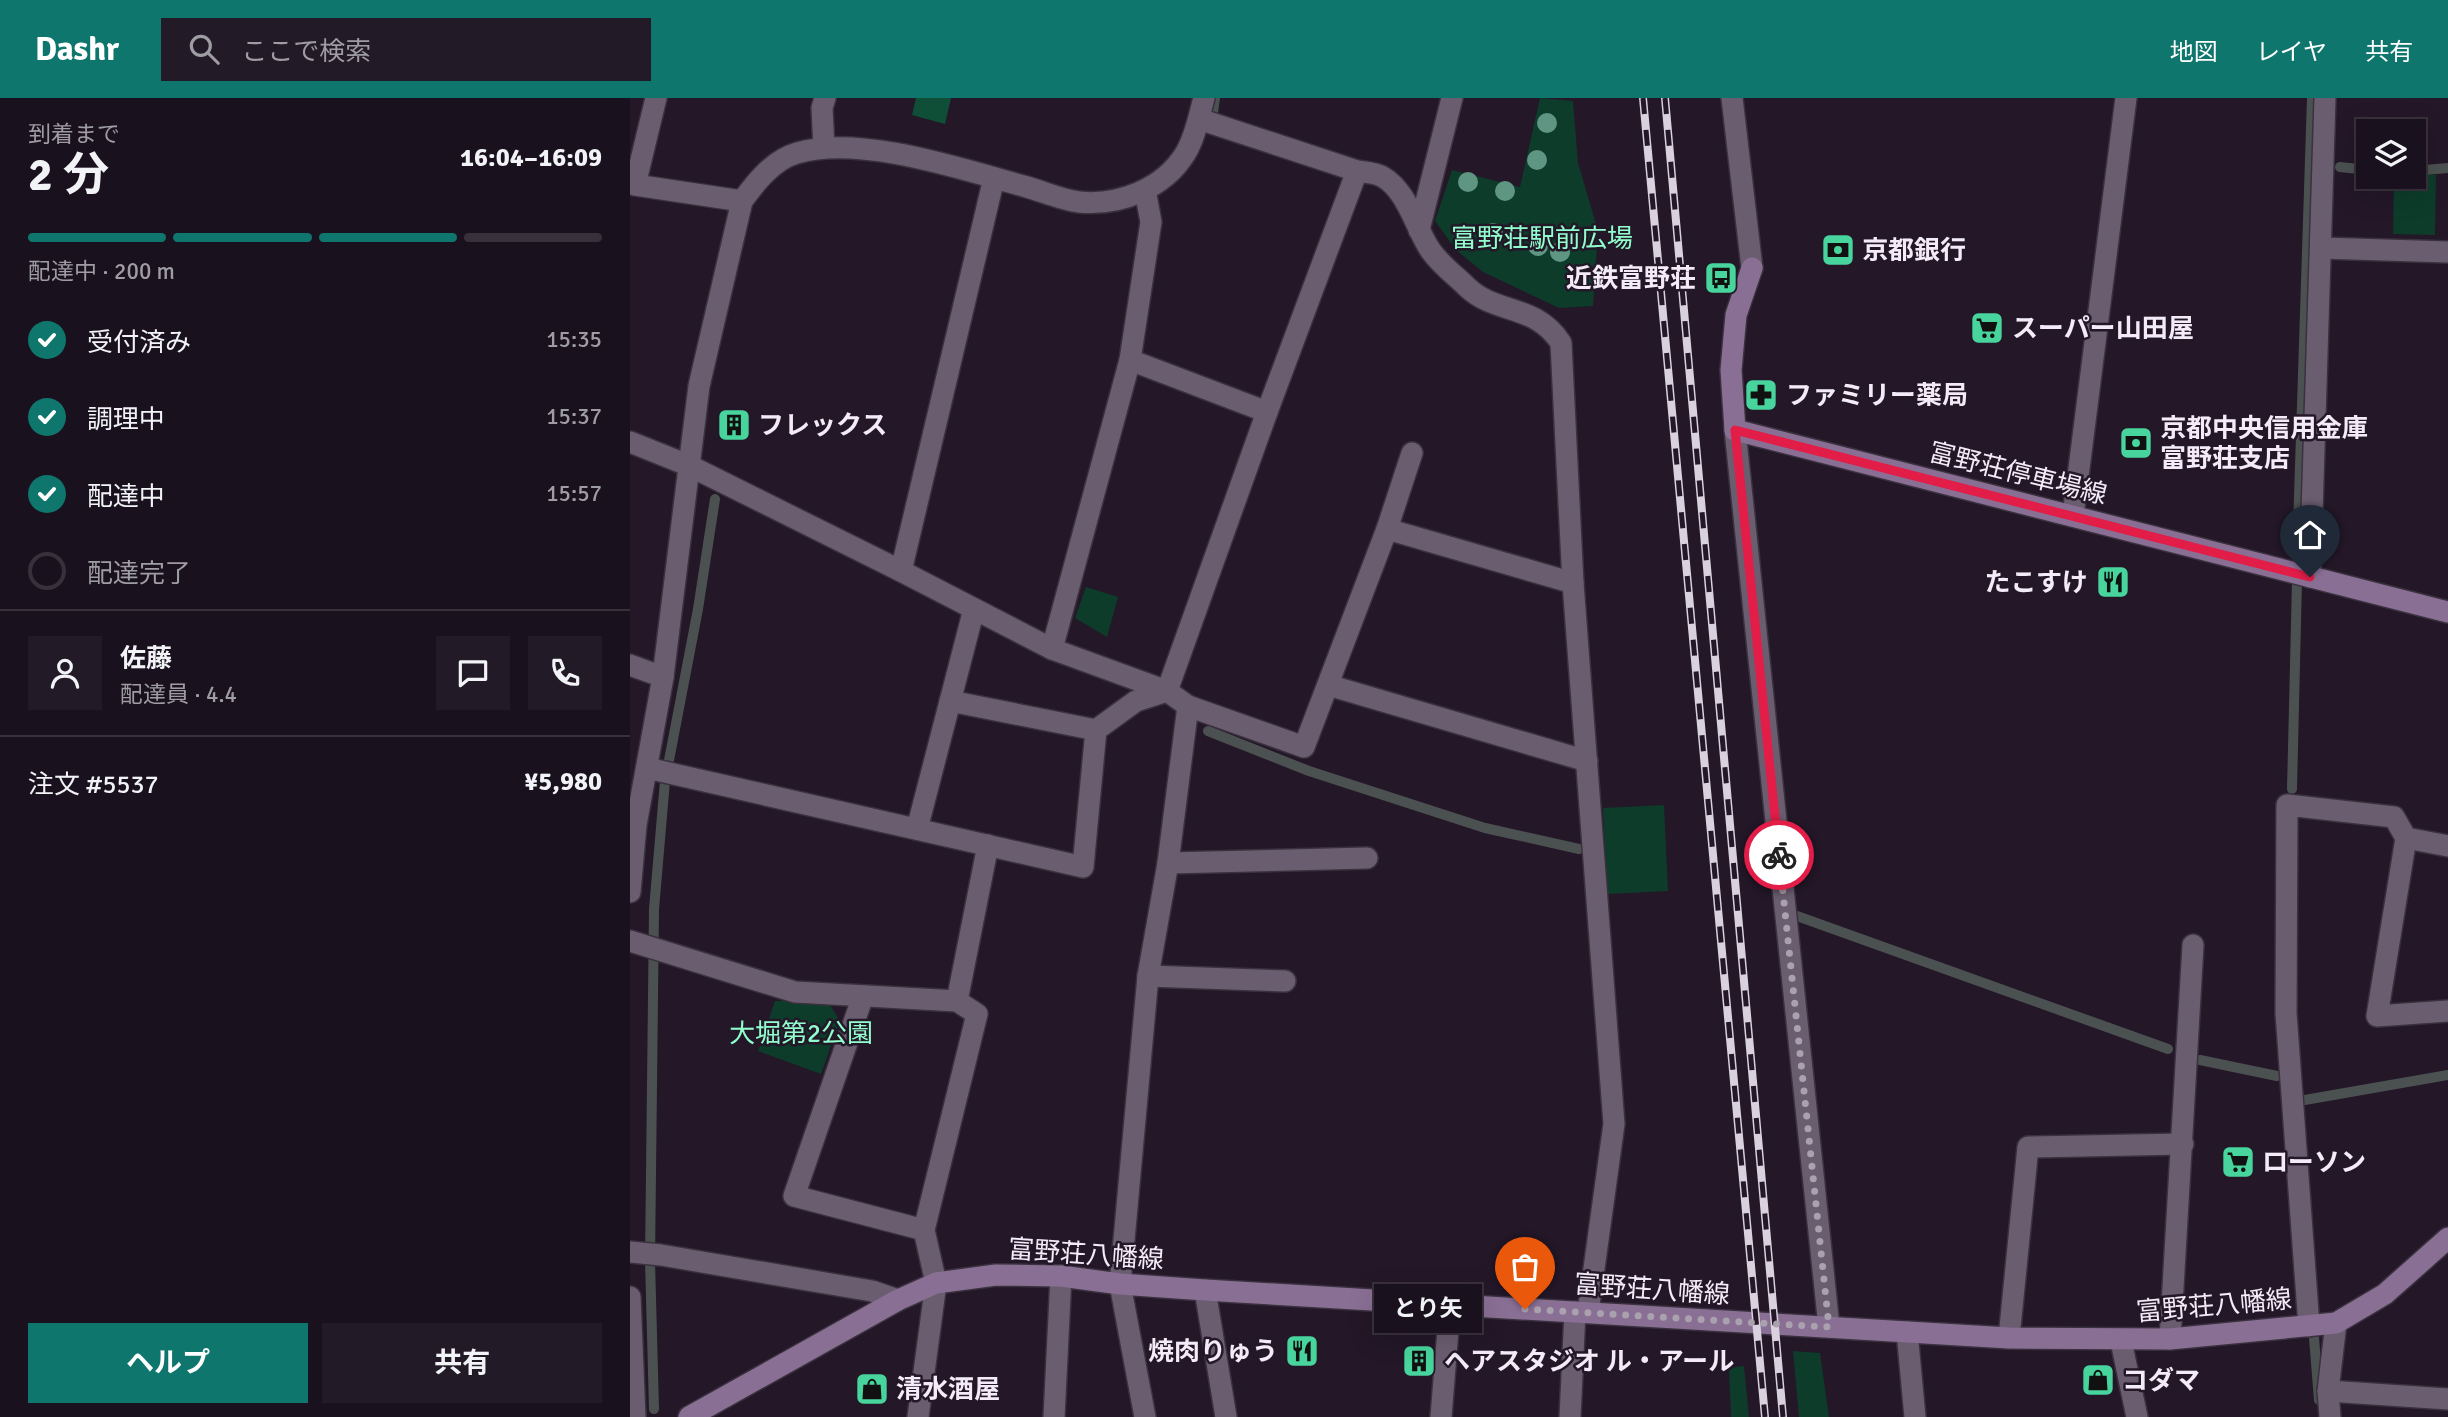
<!DOCTYPE html>
<html lang="ja">
<head>
<meta charset="utf-8">
<style>
	body { margin:0; font-family:Signika,"Noto Sans JP",sans-serif; background:#231a27; color:#f1f3f6; height:100vh; display:flex; flex-direction:column; font-size:26px; white-space:nowrap }
	* { box-sizing:border-box; margin:0 }
	p { font-size:23px; color:#9f9da4 }
	.icon { flex:none; width:38px; height:38px; fill:none; stroke:currentColor; stroke-width:2; stroke-linecap:round; stroke-linejoin:round }
	.map { position:relative; flex:1; overflow:hidden }
	.side { display:flex; flex-direction:column; background:#1a111e; width:630px }
	.side>* { flex:none }
	.tools { position:absolute; left:1726px; top:21px; display:grid; gap:14px }
	.tools a { display:grid; place-items:center; width:70px; height:70px; border-radius:0px; background:#1a111e; box-shadow:0 7px 28px #0002,0 0 0 2px #38313c; font-size:35px }
	.pin { position:absolute; display:grid; place-items:center; width:60px; height:60px; color:#fff; margin:-72px -30px; border-radius:50% 50% 50% 0; rotate:-45deg; box-shadow:0 0 7px #0007 }
	.pin .icon { rotate:45deg }
	.courier { position:absolute; display:grid; place-items:center; width:70px; height:70px; margin:-35px; border:5px solid #e11d48; border-radius:50%; background:#fff; color:#222; box-shadow:0 2px 9px #0007 }
	.bubble { position:absolute; height:49px; border-radius:0px; background:#1a111e; box-shadow:0 7px 28px #0002,0 0 0 2px #38313c; font-size:23px; font-weight:700; line-height:49px; text-align:center }
	.summary em { font-style:normal; font-weight:700 }
	.summary div { display:flex; flex-direction:column-reverse }
	.summary { display:flex; align-items:center; justify-content:space-between; height:119px; padding:0 28px }
	h1 { font-size:46px; font-weight:700; line-height:52px }
	.bar { display:grid; grid-template-columns:repeat(4,1fr); gap:10px 7px; align-content:center; height:84px; padding:0 28px }
	.bar i { height:9px; border-radius:5px; background:#38313c }
	.bar .current { background:#0f766e }
	.bar p { grid-column:span 4 }
	.line { display:flex; align-items:center; gap:18px; padding:0 28px; border-top:2px solid #38313c }
	.line div { flex:1 }
	.round { display:grid; place-items:center; flex:none; width:74px; height:74px; border-radius:0px; background:#231a27 }
	ol { padding:0 28px; list-style:none }
	li { display:flex; align-items:center; gap:21px; height:77px }
	li p { margin-inline-start:auto }
	li .icon { padding:7px; border-radius:50%; background:#0f766e; color:#fff; stroke-width:4 }
	li:last-child { color:#9f9da4 }
	li i { width:38px; height:38px; border:4px solid #38313c; border-radius:50% }
	.primary-button { display:flex; gap:14px; margin-top:auto; padding:14px 28px }
	.primary-button a { flex:1; height:80px; border-radius:0px; background:#0f766e; color:#fff; font-size:28px; font-weight:700; line-height:80px; text-align:center }
	.primary-button a+a { background:#231a27; color:#f1f3f6 }
	header { display:flex; align-items:center; gap:42px; box-sizing:border-box; height:98px; padding:0 35px; background:#0f766e; color:#fff }
	header strong { font-size:33px }
	nav { display:flex; gap:38px; margin-inline-start:auto; font-size:24px }
	.search { width:490px; height:63px; background:#231a27; display:flex; align-items:center; gap:18px; box-sizing:border-box; padding:0 24px; border-radius:0px; color:#9f9da4; font-size:26px }
	main { display:flex; flex:1; min-height:0 }
	.map>svg:first-child { display:block }
	.green { fill:#0d3c2a }
	.forest { fill:#0f4f37 }
	.lines { fill:none; stroke-linecap:round; stroke-linejoin:round }
	.stream { stroke:#4b5150; stroke-width:10 }
	.street-casing { stroke:#3a313e; stroke-width:24 }
	.secondary-casing { stroke:#3a313e; stroke-width:24 }
	.street { stroke:#6b5d70; stroke-width:21 }
	.secondary { stroke:#8a6f95; stroke-width:21 }
	.rail-casing { stroke:#d9d1dd; stroke-width:8 }
	.rail { stroke:#231728; stroke-width:5; stroke-dasharray:16; stroke-linecap:butt }
	.tree { fill:#5f9683 }
	.done { stroke:#aaa1af; stroke-width:7; stroke-dasharray:0 12.6 }
	.route { stroke:#e11d48; stroke-width:9 }
	.labels { text-anchor:middle; stroke-width:5; stroke-linejoin:round; paint-order:stroke }
	.park-label { font-size:26px; fill:#90fecd; stroke:#231728 }
	.poi-label { font-size:26px; font-weight:bold; fill:#f3ebf7; stroke:#231728; text-anchor:start }
	.street-label { font-size:26px; fill:#f3ebf7; stroke:#231728 }
</style>
</head>
<body>
<header>
<strong>Dashr</strong>
<div class="search"><svg class="icon" aria-label="search" viewBox="0 0 24 24"><circle cx="10" cy="10" r="6"/><path d="M15 15l6 6"/></svg>ここで検索</div>
<nav><a>地図</a><a>レイヤ</a><a>共有</a></nav>
</header>
<main>
<section class="side">
<div class="summary"><div><h1>2 分</h1><p>到着まで</p></div><em>16:04–16:09</em></div>
<div class="bar"><i class="current"></i><i class="current"></i><i class="current"></i><i></i><p>配達中 · 200 m</p></div>
<ol>
<li><svg class="icon" aria-label="check" viewBox="0 0 24 24"><path d="M5 12l5 5 9-10"/></svg>受付済み<p>15:35</p></li>
<li><svg class="icon" aria-label="check" viewBox="0 0 24 24"><path d="M5 12l5 5 9-10"/></svg>調理中<p>15:37</p></li>
<li><svg class="icon" aria-label="check" viewBox="0 0 24 24"><path d="M5 12l5 5 9-10"/></svg>配達中<p>15:57</p></li>
<li><i></i>配達完了</li>
</ol>
<div class="line" style="height:126px"><a class="round"><svg class="icon" aria-label="person" viewBox="0 0 24 24"><circle cx="12" cy="8" r="4"/><path d="M4 21q1-7 8-7t8 7"/></svg></a><div><b>佐藤</b><p>配達員 · 4.4</p></div><a class="round"><svg class="icon" aria-label="chat" viewBox="0 0 24 24"><path d="M4 5h16v11H9l-5 4z"/></svg></a><a class="round"><svg class="icon" aria-label="phone" viewBox="0 0 24 24"><path d="M5 4h4l2 5-3 2q2 4 5 5l2-3 5 2v4C11 20 4 13 5 4z"/></svg></a></div>
<div class="line" style="height:91px"><div>注文 #5537</div><b>¥5,980</b></div>
<div class="primary-button"><a>ヘルプ</a><a>共有</a></div>
</section>
<div class="map">
<svg width="1818" height="1319" viewBox="0 0 1818 1319">
	<rect width="100%" height="100%" fill="#231728"/>
	<g class="green">
		<polygon points="910,0 943,3 948,65 968,133 963,208 929,210 853,174 826,152 805,123 822,72 890,89"/>
		<polygon points="1783,76 1806,77 1805,137 1763,136 1764,79 1783,79"/>
		<polygon points="456,489 488,499 477,539 445,520"/>
		<polygon points="1034,707 1038,793 977,796 973,710"/>
		<polygon points="197,902 210,923 191,976 128,953 145,903"/>
		<polygon points="1163,1253 1190,1255 1199,1319 1169,1319"/>
		<polygon points="1114,1268 1119,1319 1101,1319 1099,1270"/>
	</g>
	<polygon class="forest" points="286,0 321,0 315,26 282,17"/>
	<g class="lines">
		<g class="stream">
			<polyline points="583,15 585,0"/>
			<polyline points="1710,69 1738,72"/>
			<polyline points="1783,73 1818,70"/>
			<polyline points="1667,460 1682,0"/>
			<polyline points="578,633 679,673 855,730 949,751"/>
			<polyline points="1662,691 1667,483"/>
			<polyline points="1167,818 1538,951"/>
			<polyline points="1570,962 1647,978"/>
			<polyline points="1669,1003 1818,977"/>
			<polyline points="1684,1240 1689,1302"/>
			<polyline points="24,1311 20,1163 24,811 35,683 68,511 85,401"/>
		</g>
		<defs>
			<g id="street">
				<polyline points="26,0 5,87 112,103"/>
				<polyline points="1102,0 1122,170"/>
				<path d="M569 21 727 73C734 74 747 75 753 79 777 93 785 128 799 150 808 165 825 177 837 189 866 217 905 205 931 245L943 485 984 1026 958 1214"/>
				<polyline points="194,50 192,10 195,0"/>
				<polyline points="789,132 822,0"/>
				<polyline points="1691,150 1818,154"/>
				<polyline points="500,262 637,314"/>
				<polyline points="1105,332 1199,1229"/>
				<polyline points="0,344 60,368 271,473 422,551 537,593 558,608 674,649 757,431 782,355"/>
				<polyline points="1443,418 1496,0"/>
				<polyline points="757,431 943,485"/>
				<polyline points="271,473 364,80"/>
				<polyline points="1680,479 1695,0"/>
				<polyline points="422,551 500,262 521,124 515,92"/>
				<polyline points="0,567 33,579"/>
				<polyline points="698,587 957,663"/>
				<polyline points="320,603 466,632"/>
				<polyline points="17,670 453,769 466,632 506,603 537,593 637,314 727,73"/>
				<polyline points="287,731 344,511"/>
				<polyline points="1776,740 1747,918 1818,913"/>
				<polyline points="538,765 737,760"/>
				<path d="M0 794 6 727 33 579 69 288 112 103C126 84 143 62 167 55 229 36 335 72 397 89 414 94 432 102 449 104 489 108 533 91 555 56 565 40 569 18 574 0"/>
				<polyline points="0,843 165,894 327,903 347,916 294,1132 306,1185 288,1319"/>
				<polyline points="518,878 655,883"/>
				<polyline points="233,898 164,1098 294,1132"/>
				<polyline points="327,903 358,747"/>
				<polyline points="0,1154 31,1157 242,1193 268,1202"/>
				<polyline points="575,1192 596,1319"/>
				<polyline points="0,1199 5,1319"/>
				<polyline points="1679,1228 1656,915 1657,707 1764,719 1776,740 1818,748"/>
				<polyline points="1277,1234 1285,1319"/>
				<polyline points="1379,1240 1398,1049 1553,1046"/>
				<polyline points="1540,1241 1563,847"/>
				<polyline points="1491,1243 1507,1319"/>
				<polyline points="1698,1293 1818,1301"/>
				<polyline points="424,1319 431,1178"/>
				<polyline points="515,1319 490,1186 518,878 538,765 558,608"/>
				<polyline points="811,1319 820,1207"/>
				<polyline points="940,1319 945,1214"/>
				<polyline points="1700,1319 1698,1293 1706,1225"/>
			</g>
			<g id="secondary">
				<polyline points="1122,170 1106,217 1101,272 1105,332 1818,514"/>
				<polyline points="59,1319 268,1202 306,1185 366,1177 431,1178 490,1186 575,1192 1379,1240 1540,1241 1706,1225 1755,1196 1818,1140"/>
			</g>
		</defs>
		<use href="#street" class="street-casing"/>
		<use href="#secondary" class="secondary-casing"/>
		<use href="#street" class="street"/>
		<use href="#secondary" class="secondary"/>
		<defs>
			<g id="rail">
				<polyline points="1013,0 1135,1319"/>
				<polyline points="1035,0 1153,1319"/>
			</g>
		</defs>
		<use href="#rail" class="rail-casing"/>
		<use href="#rail" class="rail"/>
	</g>
	<g class="tree">
		<circle cx="917" cy="25" r="10"/>
		<circle cx="907" cy="62" r="10"/>
		<circle cx="838" cy="84" r="10"/>
		<circle cx="875" cy="93" r="10"/>
		<circle cx="863" cy="135" r="10"/>
		<circle cx="908" cy="148" r="10"/>
		<circle cx="930" cy="154" r="10"/>
	</g>
	<g class="lines">
		<polyline class="done" points="895,1211 1199,1229 1149,757"/>
		<polyline class="route" points="1149,757 1105,332 1680,479"/>
	</g>
	<defs>
		<symbol id="bank-square" viewBox="-11 -11 22 22"><rect x="-9" y="-9" width="18" height="18" rx="4" fill="#47d49d" stroke="#231728"/><path d="M-6-4H6V4H-6ZM0-2.3a2.3 2.3 0 1 0 0 4.6a2.3 2.3 0 1 0 0-4.6Z" fill="#111"/></symbol>
		<symbol id="bus-square" viewBox="-11 -11 22 22"><rect x="-9" y="-9" width="18" height="18" rx="4" fill="#47d49d" stroke="#231728"/><path d="M-5-6H5V4H4V6H2V4H-2V6H-4V4H-5ZM-3.5-4V0h7V-4ZM-3.5 1.2v1.5H-2V1.2ZM2 1.2v1.5H3.5V1.2Z" fill="#111"/></symbol>
		<symbol id="supermarket-square" viewBox="-11 -11 22 22"><rect x="-9" y="-9" width="18" height="18" rx="4" fill="#47d49d" stroke="#231728"/><path d="M-6-5.5h2.5l.6 2H6L4.5 2H-2.5L-4.4-4H-6ZM-1.5 3.2a1.3 1.3 0 1 0 .1 0ZM3 3.2a1.3 1.3 0 1 0 .1 0Z" fill="#111"/></symbol>
		<symbol id="pharmacy-square" viewBox="-11 -11 22 22"><rect x="-9" y="-9" width="18" height="18" rx="4" fill="#47d49d" stroke="#231728"/><path d="M-2-6h4v4h4v4h-4v4h-4v-4h-4v-4h4Z" fill="#111"/></symbol>
		<symbol id="building-square" viewBox="-11 -11 22 22"><rect x="-9" y="-9" width="18" height="18" rx="4" fill="#47d49d" stroke="#231728"/><path d="M-4-6H4V6H1V3H-1V6H-4ZM-2.5-4.3h1.7v1.8h-1.7ZM.8-4.3h1.7v1.8H.8ZM-2.5-1h1.7V.8h-1.7ZM.8-1h1.7V.8H.8Z" fill="#111"/></symbol>
		<symbol id="restaurant-square" viewBox="-11 -11 22 22"><rect x="-9" y="-9" width="18" height="18" rx="4" fill="#47d49d" stroke="#231728"/><path d="M-5-6h1v4h1v-4h1v4h1v-4h1v5L-1.5 .5V6h-2V.5L-5-1ZM5-6V6H3V1.5H1.5Q1.5-4 5-6Z" fill="#111"/></symbol>
		<symbol id="shop-square" viewBox="-11 -11 22 22"><rect x="-9" y="-9" width="18" height="18" rx="4" fill="#47d49d" stroke="#231728"/><path d="M-5-2.5h2.3a2.7 3.5 0 0 1 5.4 0H5L5.5 6h-11ZM-1.5-2.5h3a1.5 2.3 0 0 0-3 0Z" fill="#111"/></symbol>
	</defs>
	<g fill-rule="evenodd">
		<use href="#bank-square" x="1189" y="133" width="38" height="38"/>
		<use href="#bus-square" x="1072" y="161" width="38" height="38"/>
		<use href="#supermarket-square" x="1338" y="211" width="38" height="38"/>
		<use href="#pharmacy-square" x="1112" y="278" width="38" height="38"/>
		<use href="#building-square" x="85" y="308" width="38" height="38"/>
		<use href="#bank-square" x="1487" y="326" width="38" height="38"/>
		<use href="#restaurant-square" x="1464" y="465" width="38" height="38"/>
		<use href="#supermarket-square" x="1589" y="1045" width="38" height="38"/>
		<use href="#restaurant-square" x="653" y="1234" width="38" height="38"/>
		<use href="#building-square" x="770" y="1244" width="38" height="38"/>
		<use href="#shop-square" x="1449" y="1263" width="38" height="38"/>
		<use href="#shop-square" x="223" y="1272" width="38" height="38"/>
	</g>
	<g class="labels">
		<g class="park-label">
			<text x="912" y="149">富野荘駅前広場</text>
			<text x="171" y="944">大堀第2公園</text>
		</g>
		<g class="poi-label">
			<text x="1232" y="161">京都銀行</text>
			<text x="1066" y="189" text-anchor="end">近鉄富野荘</text>
			<text x="1382" y="239">スーパー山田屋</text>
			<text x="1156" y="306">ファミリー薬局</text>
			<text x="128" y="336">フレックス</text>
			<text x="1530" y="339">京都中央信用金庫<tspan x="1530" dy="30">富野荘支店</tspan></text>
			<text x="1458" y="493" text-anchor="end">たこすけ</text>
			<text x="1632" y="1073">ローソン</text>
			<text x="648" y="1262" text-anchor="end">焼肉りゅう</text>
			<text x="814" y="1272">ヘアスタジオ ル・アール</text>
			<text x="1492" y="1291">コダマ</text>
			<text x="266" y="1300">清水酒屋</text>
		</g>
		<g class="street-label">
			<text transform="translate(1388 375) rotate(14)" y="9">富野荘停車場線</text>
			<text transform="translate(456 1156) rotate(4)" y="9">富野荘八幡線</text>
			<text transform="translate(1022 1191) rotate(4)" y="9">富野荘八幡線</text>
			<text transform="translate(1584 1207) rotate(-5)" y="9">富野荘八幡線</text>
		</g>
	</g>
</svg>
<div class="tools">
<a><svg class="icon" aria-label="layers" viewBox="0 0 24 24"><path d="M12 4l9 5-9 5-9-5zM3 14l9 5 9-5"/></svg></a>
</div>
<div class="pin" style="left:895px;top:1211px;background:#ea580c"><svg class="icon" aria-label="bag" viewBox="0 0 24 24"><path d="M5 8h14l-1 12H6zM9 8a3 3 0 0 1 6 0"/></svg></div>
<div class="pin" style="left:1680px;top:479px;background:#1f2937"><svg class="icon" aria-label="home" viewBox="0 0 24 24"><path d="M3 11l9-7 9 7M6 9v11h12V9"/></svg></div>
<div class="courier" style="left:1149px;top:757px"><svg class="icon" aria-label="bike" viewBox="0 0 24 24"><circle cx="6" cy="16" r="4"/><circle cx="18" cy="16" r="4"/><path d="M6 16l4-8h5l3 8M10 8l3 8H6M13 5h3"/></svg></div>
<div class="bubble" style="left:744px;top:1186px;width:108px">とり矢</div>
</div>
</main>
</body>
</html>
